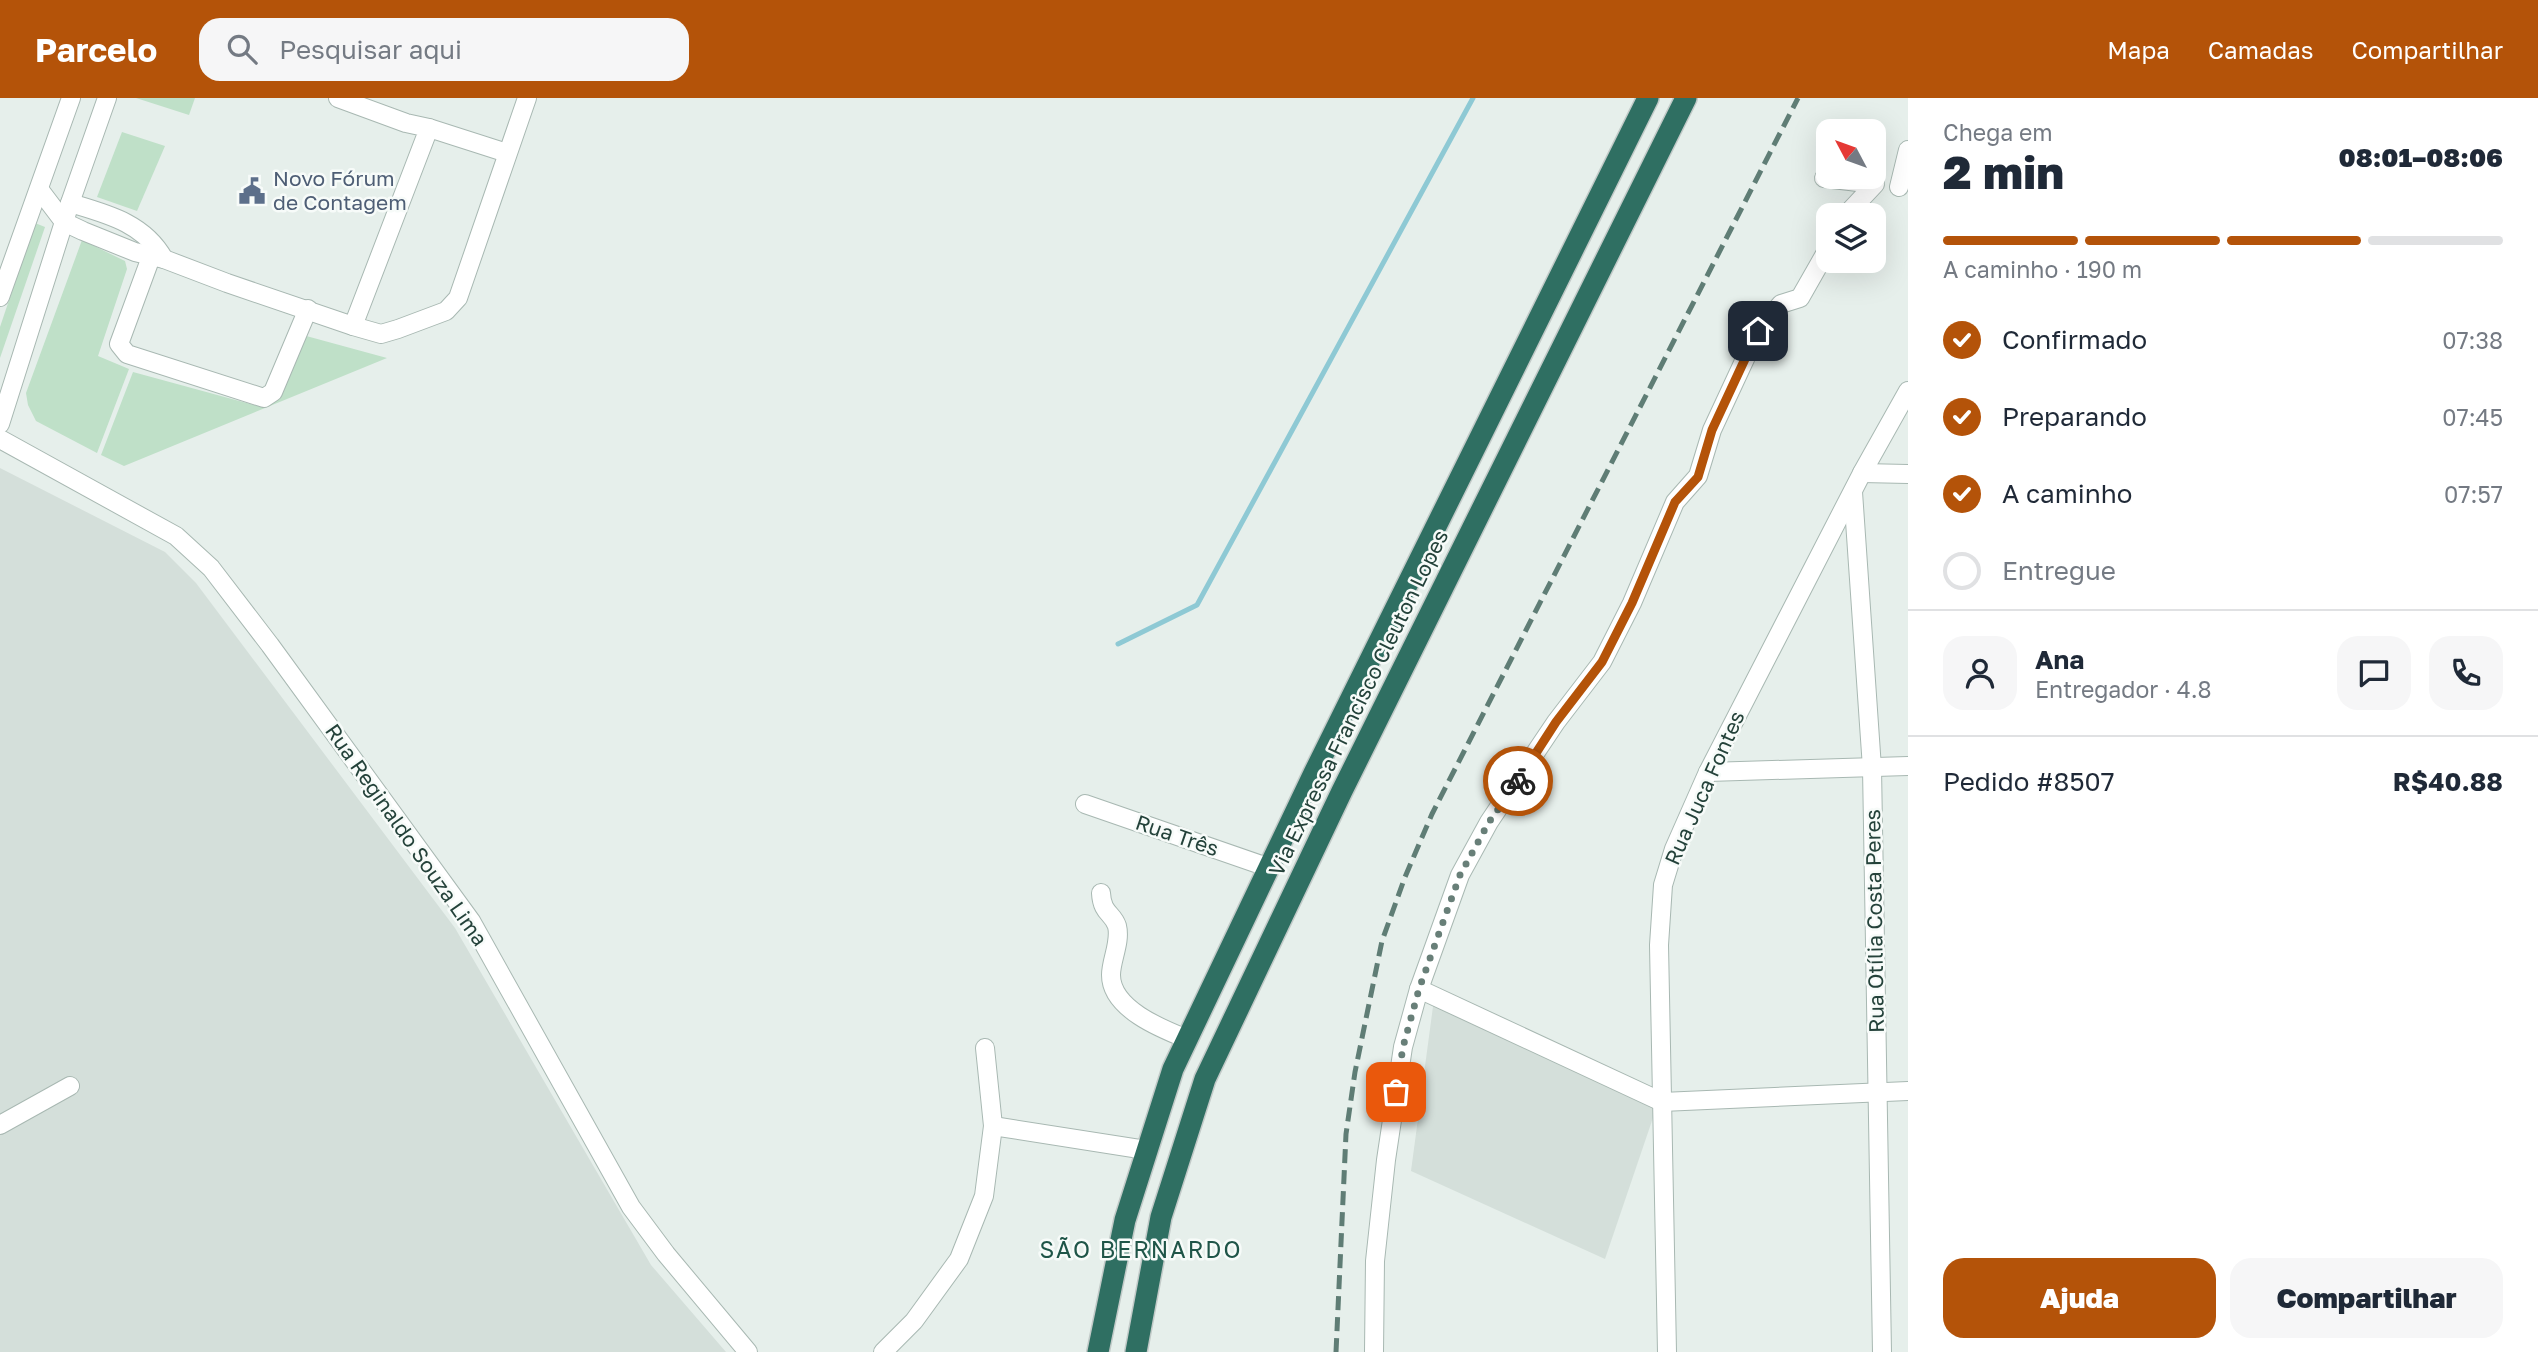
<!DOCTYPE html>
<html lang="pt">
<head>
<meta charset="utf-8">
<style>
	body { margin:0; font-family:"Golos Text",sans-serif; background:#f6f6f7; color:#1f2937; height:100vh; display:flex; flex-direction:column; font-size:26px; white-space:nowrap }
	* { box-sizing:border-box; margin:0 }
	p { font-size:23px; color:#747a83 }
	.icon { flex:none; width:38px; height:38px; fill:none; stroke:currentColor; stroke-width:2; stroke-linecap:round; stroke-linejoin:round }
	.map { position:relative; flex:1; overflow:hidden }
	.sheet { display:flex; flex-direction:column; background:#fff; width:630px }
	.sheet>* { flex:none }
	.needle { width:46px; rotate:311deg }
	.fabs { position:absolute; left:1816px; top:21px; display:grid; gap:14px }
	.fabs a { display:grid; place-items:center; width:70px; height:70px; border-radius:14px; background:#fff; box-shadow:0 7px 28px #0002; font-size:35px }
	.pin { position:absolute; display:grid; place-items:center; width:60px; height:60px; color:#fff; margin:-30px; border-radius:14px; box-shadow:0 4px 10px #0006 }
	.courier { position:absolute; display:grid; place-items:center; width:70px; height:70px; margin:-35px; border:5px solid #b45309; border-radius:50%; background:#fff; color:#222; box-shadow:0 2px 9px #0007 }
	.headline em { font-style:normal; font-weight:800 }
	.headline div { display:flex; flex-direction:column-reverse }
	.headline { display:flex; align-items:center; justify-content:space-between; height:119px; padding:0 35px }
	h1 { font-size:46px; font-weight:800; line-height:52px }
	.bar { display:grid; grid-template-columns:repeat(4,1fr); gap:10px 7px; align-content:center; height:84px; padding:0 35px }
	.bar i { height:9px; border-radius:5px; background:#e0e1e3 }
	.bar .current { background:#b45309 }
	.bar p { grid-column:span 4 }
	.line { display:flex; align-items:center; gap:18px; padding:0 35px; border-top:2px solid #e0e1e3 }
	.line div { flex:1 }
	.round { display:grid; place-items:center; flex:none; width:74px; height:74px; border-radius:21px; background:#f6f6f7 }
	ol { padding:0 35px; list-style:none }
	li { display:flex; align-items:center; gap:21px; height:77px }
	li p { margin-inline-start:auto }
	li .icon { padding:7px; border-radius:50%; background:#b45309; color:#fff; stroke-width:4 }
	li:last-child { color:#747a83 }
	li i { width:38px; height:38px; border:4px solid #e0e1e3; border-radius:50% }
	.cta { display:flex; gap:14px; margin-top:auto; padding:14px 35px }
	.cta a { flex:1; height:80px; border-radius:21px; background:#b45309; color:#fff; font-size:28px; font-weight:800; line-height:80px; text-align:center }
	.cta a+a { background:#f6f6f7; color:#1f2937 }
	header { display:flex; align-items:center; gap:42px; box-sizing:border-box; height:98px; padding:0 35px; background:#b45309; color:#fff }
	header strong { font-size:33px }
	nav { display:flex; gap:38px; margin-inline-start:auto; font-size:24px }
	.search { width:490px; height:63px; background:#f6f6f7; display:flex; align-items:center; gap:18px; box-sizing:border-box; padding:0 24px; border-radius:21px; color:#747a83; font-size:26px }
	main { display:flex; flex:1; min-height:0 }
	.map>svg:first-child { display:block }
	.built { fill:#d4dfda }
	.green { fill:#bfe0c8 }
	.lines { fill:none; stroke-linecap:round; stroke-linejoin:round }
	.stream { stroke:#8ec9d4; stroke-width:5 }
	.minor-casing { stroke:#a8b8b2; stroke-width:20 }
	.highway-casing { stroke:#c2cac8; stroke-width:24 }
	.minor { stroke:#fff; stroke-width:18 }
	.highway { stroke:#2f6f62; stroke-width:21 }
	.rail { stroke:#5f7d75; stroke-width:5; stroke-dasharray:14 7; stroke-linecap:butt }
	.done { stroke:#687f78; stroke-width:7; stroke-dasharray:0 12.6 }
	.route { stroke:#b45309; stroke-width:9 }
	.labels { text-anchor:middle; stroke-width:5; stroke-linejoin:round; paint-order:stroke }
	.service-label { font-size:21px; fill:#4e5e75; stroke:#f7fbf9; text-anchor:start }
	.street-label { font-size:21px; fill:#24423a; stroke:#f7fbf9 }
	.neighbourhood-label { font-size:23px; letter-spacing:2px; fill:#1f5548; stroke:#f7fbf9 }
</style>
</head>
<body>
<header>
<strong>Parcelo</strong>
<div class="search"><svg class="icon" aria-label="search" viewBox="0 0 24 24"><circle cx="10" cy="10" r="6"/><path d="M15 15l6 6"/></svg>Pesquisar aqui</div>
<nav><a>Mapa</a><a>Camadas</a><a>Compartilhar</a></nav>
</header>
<main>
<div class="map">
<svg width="1908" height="1254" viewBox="0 0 1908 1254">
	<rect width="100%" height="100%" fill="#e6efeb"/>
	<g class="built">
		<polygon points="0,370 165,454 196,485 455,830 651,1167 726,1254 0,1254"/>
		<polygon points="1434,901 1657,1008 1605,1161 1411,1073"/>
	</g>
	<g class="green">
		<polygon points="136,0 195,0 189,17"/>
		<polygon points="122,34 165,48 137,113 97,99"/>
		<polygon points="35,125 45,129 0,260 0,229"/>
		<polygon points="82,142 125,163 127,171 98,258 129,271 97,355 36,323 28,307 26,295"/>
		<polygon points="299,236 387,260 124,368 101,357 133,274 254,307 268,308"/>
	</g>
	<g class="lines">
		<polyline class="stream" points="1118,546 1197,507 1473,0"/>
		<defs>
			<g id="minor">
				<polyline points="429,30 507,55"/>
				<polyline points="1824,80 1875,86 1846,117"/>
				<polyline points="1899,89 1908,52"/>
				<polyline points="39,91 64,124 83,133 135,154 164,161 227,185 353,228 429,30 406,25 338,0"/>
				<path d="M70 105C107 116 144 125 164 161"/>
				<polyline points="151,159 119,246 127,256 264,300 273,294 308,211"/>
				<polyline points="0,199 71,0"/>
				<polyline points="353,228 381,236 398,231 446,213 458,200 527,0"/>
				<polyline points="0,326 70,105 107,0"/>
				<polyline points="0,341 176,438 211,470 270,547 471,823 631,1109 666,1156 748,1254"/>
				<polyline points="1862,375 1908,376"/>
				<polyline points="1853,394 1872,670 1882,1254"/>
				<polyline points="1708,674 1908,668"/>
				<polyline points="1085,706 1270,770"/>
				<path d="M1101 795C1102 816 1113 815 1117 828 1121 844 1111 862 1111 877 1111 911 1162 931 1187 941"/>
				<polyline points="1419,891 1662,1004 1908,993"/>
				<polyline points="0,1027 70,988"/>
				<polyline points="993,1028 1146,1052"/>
				<polyline points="883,1254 914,1223 959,1161 984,1098 993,1028 985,950"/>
				<polyline points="1374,1254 1375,1163 1386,1062 1403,949 1419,891 1460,777 1489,724 1556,624 1602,564 1632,505 1675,404 1698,378 1712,332 1758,233 1781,206 1800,200 1829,149"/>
				<polyline points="1667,1254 1659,847 1663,787 1674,751 1708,674 1862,375 1908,293"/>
			</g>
			<g id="highway">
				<polyline points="1098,1254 1125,1122 1173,971 1314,675 1648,0"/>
				<polyline points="1136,1254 1161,1119 1205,981 1342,693 1686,0"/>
			</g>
		</defs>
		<use href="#minor" class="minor-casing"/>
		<use href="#highway" class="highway-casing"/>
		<use href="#minor" class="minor"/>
		<use href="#highway" class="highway"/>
		<polyline class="rail" points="1336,1254 1346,1036 1355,974 1382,843 1405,779 1432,716 1798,0"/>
	</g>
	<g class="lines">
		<polyline class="done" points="1396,994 1403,949 1419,891 1460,777 1489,724 1518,683"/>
		<polyline class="route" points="1518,683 1556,624 1602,564 1632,505 1675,404 1698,379 1712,332 1758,233"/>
	</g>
	<defs>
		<symbol id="civic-bare" viewBox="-9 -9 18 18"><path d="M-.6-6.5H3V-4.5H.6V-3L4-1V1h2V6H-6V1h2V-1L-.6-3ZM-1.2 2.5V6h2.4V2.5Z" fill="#5c6f8a" stroke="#f7fbf9" stroke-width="2.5" paint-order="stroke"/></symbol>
	</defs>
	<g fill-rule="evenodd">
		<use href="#civic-bare" x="233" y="74" width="38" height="38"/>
	</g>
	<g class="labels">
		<g class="service-label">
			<text x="273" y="88">Novo Fórum<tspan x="273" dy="24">de Contagem</tspan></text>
		</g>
		<g class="street-label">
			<text transform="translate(1359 605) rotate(-64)" y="7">Via Expressa Francisco Cleuton Lopes</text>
			<text transform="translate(1705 690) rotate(-66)" y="7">Rua Juca Fontes</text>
			<text transform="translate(406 737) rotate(55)" y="7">Rua Reginaldo Souza Lima</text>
			<text transform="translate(1177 738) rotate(19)" y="7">Rua Três</text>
			<text transform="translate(1875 823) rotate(-91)" y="7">Rua Otília Costa Peres</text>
		</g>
		<g class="neighbourhood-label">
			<text x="1141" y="1160">SÃO BERNARDO</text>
		</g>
	</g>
</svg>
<div class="fabs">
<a><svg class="needle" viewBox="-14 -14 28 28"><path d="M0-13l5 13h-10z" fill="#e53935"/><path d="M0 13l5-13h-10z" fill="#747a83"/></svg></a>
<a><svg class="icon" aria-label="layers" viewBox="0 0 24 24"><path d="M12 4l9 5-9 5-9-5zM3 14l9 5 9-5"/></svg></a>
</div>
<div class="pin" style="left:1396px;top:994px;background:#ea580c"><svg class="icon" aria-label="bag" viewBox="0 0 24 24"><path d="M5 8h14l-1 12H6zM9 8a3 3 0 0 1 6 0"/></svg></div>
<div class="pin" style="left:1758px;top:233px;background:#1f2937"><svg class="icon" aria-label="home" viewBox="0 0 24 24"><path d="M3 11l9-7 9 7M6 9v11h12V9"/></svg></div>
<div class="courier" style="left:1518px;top:683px"><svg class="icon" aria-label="bike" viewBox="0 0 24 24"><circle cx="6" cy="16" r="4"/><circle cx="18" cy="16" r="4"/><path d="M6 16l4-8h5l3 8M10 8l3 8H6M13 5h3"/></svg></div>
</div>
<section class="sheet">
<div class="headline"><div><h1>2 min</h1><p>Chega em</p></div><em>08:01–08:06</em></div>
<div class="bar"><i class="current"></i><i class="current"></i><i class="current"></i><i></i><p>A caminho · 190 m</p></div>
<ol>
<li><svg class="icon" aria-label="check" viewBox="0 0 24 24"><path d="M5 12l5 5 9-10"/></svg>Confirmado<p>07:38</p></li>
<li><svg class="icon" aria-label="check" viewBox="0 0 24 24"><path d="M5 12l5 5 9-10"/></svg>Preparando<p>07:45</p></li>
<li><svg class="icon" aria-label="check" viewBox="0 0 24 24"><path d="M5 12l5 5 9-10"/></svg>A caminho<p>07:57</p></li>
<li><i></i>Entregue</li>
</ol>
<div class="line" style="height:126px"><a class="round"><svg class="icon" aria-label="person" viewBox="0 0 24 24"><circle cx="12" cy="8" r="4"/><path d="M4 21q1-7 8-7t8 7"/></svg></a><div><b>Ana</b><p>Entregador · 4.8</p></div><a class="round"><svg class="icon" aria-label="chat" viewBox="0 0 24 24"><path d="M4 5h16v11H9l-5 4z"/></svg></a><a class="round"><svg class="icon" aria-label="phone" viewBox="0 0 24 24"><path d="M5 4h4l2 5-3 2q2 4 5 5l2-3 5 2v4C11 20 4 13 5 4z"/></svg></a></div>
<div class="line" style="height:91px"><div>Pedido #8507</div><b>R$40.88</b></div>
<div class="cta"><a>Ajuda</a><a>Compartilhar</a></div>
</section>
</main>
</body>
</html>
